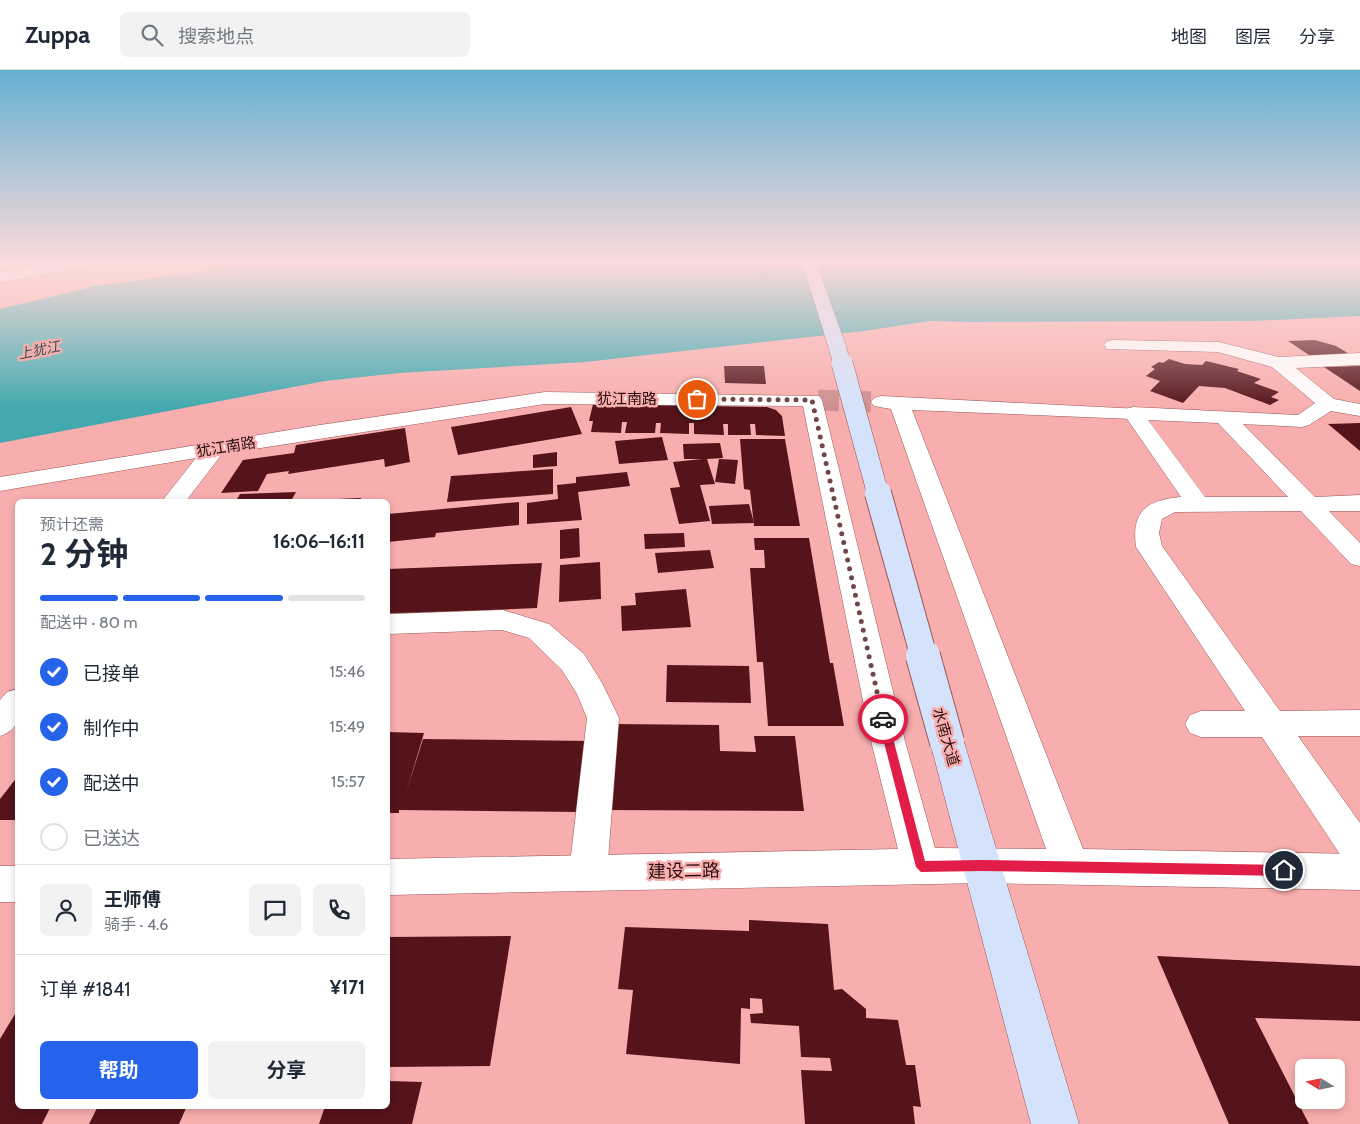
<!DOCTYPE html>
<html lang="zh">
<head>
<meta charset="utf-8">
<style>
	body { margin:0; font-family:Cabin,"Noto Sans SC",sans-serif; background:#f2f2f3; color:#1f2937; height:100vh; display:flex; flex-direction:column; font-size:19px; white-space:nowrap }
	* { box-sizing:border-box; margin:0 }
	p { font-size:16px; color:#747a83 }
	.icon { flex:none; width:28px; height:28px; fill:none; stroke:currentColor; stroke-width:2; stroke-linecap:round; stroke-linejoin:round }
	.map { position:relative; flex:1; overflow:hidden }
	.side { position:absolute; left:15px; top:429px; width:375px; height:610px; display:flex; flex-direction:column; background:#fff; border-radius:8px; box-shadow:0 2px 8px #0003 }
	.side>* { flex:none }
	.needle { width:32px; rotate:280deg }
	.buttons { position:absolute; left:1295px; top:989px; display:grid; gap:10px }
	.buttons a { display:grid; place-items:center; width:50px; height:50px; border-radius:8px; background:#fff; box-shadow:0 2px 8px #0003; font-size:25px }
	.pin { position:absolute; display:grid; place-items:center; width:42px; height:42px; color:#fff; margin:-21px; border:2px solid #fff; border-radius:50%; box-shadow:0 1px 5px #0007 }
	.courier { position:absolute; display:grid; place-items:center; width:50px; height:50px; margin:-25px; border:4px solid #e11d48; border-radius:50%; background:#fff; color:#222; box-shadow:0 1px 6px #0007 }
	.overview em { font-style:normal; font-weight:700 }
	.overview div { display:flex; flex-direction:column-reverse }
	.overview { display:flex; align-items:center; justify-content:space-between; height:85px; padding:0 25px }
	h1 { font-size:32px; font-weight:700; line-height:38px }
	.bar { display:grid; grid-template-columns:repeat(4,1fr); gap:8px 5px; align-content:center; height:60px; padding:0 25px }
	.bar i { height:6px; border-radius:4px; background:#e0e1e3 }
	.bar .active { background:#2563eb }
	.bar p { grid-column:span 4 }
	.line { display:flex; align-items:center; gap:12px; padding:0 25px; border-top:1px solid #e0e1e3 }
	.line div { flex:1 }
	.round { display:grid; place-items:center; flex:none; width:52px; height:52px; border-radius:8px; background:#f2f2f3 }
	ol { padding:0 25px; list-style:none }
	li { display:flex; align-items:center; gap:15px; height:55px }
	li p { margin-inline-start:auto }
	li .icon { padding:5px; border-radius:50%; background:#2563eb; color:#fff; stroke-width:4 }
	li:last-child { color:#747a83 }
	li i { width:28px; height:28px; border:2px solid #e0e1e3; border-radius:50% }
	.action { display:flex; gap:10px; margin-top:auto; padding:10px 25px }
	.action a { flex:1; height:58px; border-radius:8px; background:#2563eb; color:#fff; font-size:20px; font-weight:700; line-height:58px; text-align:center }
	.action a+a { background:#f2f2f3; color:#1f2937 }
	header { display:flex; align-items:center; gap:30px; box-sizing:border-box; height:70px; padding:0 25px; background:#fff; border-bottom:1px solid #e0e1e3 }
	header strong { font-size:24px }
	nav { display:flex; gap:28px; margin-inline-start:auto; font-size:18px }
	.search { width:350px; height:45px; background:#f2f2f3; display:flex; align-items:center; gap:12px; box-sizing:border-box; padding:0 18px; border-radius:8px; color:#747a83; font-size:19px }
	.map>svg:first-child { display:block }
	.water { fill:#42aaaf }
	.building { fill:#54141a }
	.lines { fill:none; stroke-linecap:round; stroke-linejoin:round }
	.tertiary-tunnel { stroke:#ce8e8e; stroke-width:21; stroke-dasharray:21 11; stroke-linecap:butt }
	.minor-casing { stroke:#995758; stroke-width:1 }
	.tertiary-casing { stroke:#995758; stroke-width:1 }
	.secondary-casing { stroke:#995758; stroke-width:1 }
	.minor { fill:#fff; fill-rule:evenodd }
	.tertiary { fill:#fff; fill-rule:evenodd }
	.secondary { fill:#d4e3fb; fill-rule:evenodd }
	.secondary-bridge-far3-casing { stroke:#995758; stroke-width:18; stroke-linecap:butt }
	.secondary-bridge-far2-casing { stroke:#995758; stroke-width:22; stroke-linecap:butt }
	.secondary-bridge-far1-casing { stroke:#995758; stroke-width:28; stroke-linecap:butt }
	.secondary-bridge-casing { stroke:#995758; stroke-width:36; stroke-linecap:butt }
	.secondary-bridge-far3 { stroke:#d4e3fb; stroke-width:17 }
	.secondary-bridge-far2 { stroke:#d4e3fb; stroke-width:21 }
	.secondary-bridge-far1 { stroke:#d4e3fb; stroke-width:26 }
	.secondary-bridge { stroke:#d4e3fb; stroke-width:34 }
	.route { fill:#e11d48 }
	.done { stroke:#714647; stroke-width:5; stroke-dasharray:0 9 }
	.labels { text-anchor:middle; stroke-width:5; stroke-linejoin:round; paint-order:stroke }
	.far-water-label { font-size:14px; font-style:italic; fill:#345456; stroke:#f8aeae }
	.street-label { font-size:15px; fill:#280e0f; stroke:#f8aeae }
	.near-street-label { font-size:18px; fill:#280e0f; stroke:#f8aeae }
</style>
</head>
<body>
<header>
<strong>Zuppa</strong>
<div class="search"><svg class="icon" aria-label="search" viewBox="0 0 24 24"><circle cx="10" cy="10" r="6"/><path d="M15 15l6 6"/></svg>搜索地点</div>
<nav><a>地图</a><a>图层</a><a>分享</a></nav>
</header>
<div class="map">
<svg width="1360" height="1054" viewBox="0 0 1360 1054">
	<rect width="100%" height="100%" fill="#f8aeae"/>
	<polygon class="water" points="273,192 1360,192 1360,246 1253,251 972,252 930,251 864,261 585,292 399,303 325,311 0,373 0,239 95,216"/>
	<g class="building">
		<polygon points="1315,270 1336,276 1351,285 1312,287 1288,271"/>
		<polygon points="1169,289 1185,294 1202,295 1206,291 1239,299 1237,301 1261,309 1254,313 1279,322 1271,327 1279,330 1270,335 1225,318 1199,316 1183,333 1150,321 1160,311 1146,306 1155,299 1151,297 1159,292 1163,293"/>
		<polygon points="724,296 764,296 766,314 725,313"/>
		<polygon points="1360,296 1360,321 1324,297"/>
		<polygon points="593,334 767,337 776,340 782,346 785,366 756,365 755,354 750,354 751,365 728,365 728,354 723,354 724,365 694,364 694,353 689,353 689,364 660,363 661,353 656,353 655,363 625,363 627,352 622,352 621,363 591,362 593,351 589,351"/>
		<polygon points="571,337 582,364 458,385 451,357"/>
		<polygon points="1360,353 1360,381 1328,354"/>
		<polygon points="405,358 410,392 385,397 384,389 288,404 289,401 267,404 258,421 221,423 243,390 294,383 296,375"/>
		<polygon points="662,367 668,390 619,394 615,371"/>
		<polygon points="740,369 785,369 800,456 754,456 750,420 744,419"/>
		<polygon points="720,373 723,388 707,389 715,414 700,415 710,451 679,454 670,418 680,417 673,392 702,389 684,389 683,374"/>
		<polygon points="557,382 557,396 533,398 533,385"/>
		<polygon points="719,389 738,390 735,414 715,412"/>
		<polygon points="553,399 553,424 447,432 451,406"/>
		<polygon points="627,402 630,416 578,422 582,450 527,454 527,433 558,429 557,415 576,413 576,407"/>
		<polygon points="296,422 291,431 236,431 240,424"/>
		<polygon points="361,428 360,431 336,431 337,429"/>
		<polygon points="519,432 519,455 436,463 435,467 388,472 388,444"/>
		<polygon points="749,434 754,453 712,454 709,436"/>
		<polygon points="579,458 580,487 560,489 560,460"/>
		<polygon points="684,463 685,477 645,479 644,464"/>
		<polygon points="754,468 809,468 830,593 833,593 844,656 768,656 763,592 757,592 750,498 765,498 764,480 755,480"/>
		<polygon points="710,480 714,498 658,503 655,483"/>
		<polygon points="600,492 601,529 559,532 560,495"/>
		<polygon points="542,493 537,538 388,545 388,499"/>
		<polygon points="686,519 691,557 622,561 621,536 636,535 635,523"/>
		<polygon points="667,595 749,596 751,633 666,632"/>
		<polygon points="613,654 719,655 720,681 756,682 754,666 795,666 804,741 603,740"/>
		<polygon points="388,662 424,663 407,720 423,669 592,671 582,742 399,740 399,743 388,743"/>
		<polygon points="18,706 18,750 0,750 0,729"/>
		<polygon points="749,850 828,854 834,920 842,919 866,939 866,948 898,950 906,995 915,995 921,1037 913,1036 915,1054 805,1054 801,1000 832,1001 830,988 801,987 799,956 751,953 750,944 763,943 762,929 750,928 750,939 741,938 740,994 626,984 633,920 618,919 625,857 749,861"/>
		<polygon points="511,866 490,996 388,997 388,867"/>
		<polygon points="1157,886 1360,896 1360,951 1255,948 1309,1054 1229,1054"/>
		<polygon points="18,939 18,1036 51,1036 42,1054 0,1054 0,969"/>
		<polygon points="388,1011 422,1012 412,1054 319,1054 325,1036 388,1036"/>
		<polygon points="98,1036 187,1036 179,1054 89,1054"/>
	</g>
	<g class="lines">
		<polyline class="tertiary-tunnel" points="818,330 881,332"/>
		<defs>
			<g id="minor">
				<path d="M1113 270 1219 272 1279 287 1360 283V295L1296 298 1334 329 1360 334V346L1331 341 1309 355 1302 357 1243 354 1315 427 1360 425V441H1329L1360 473V496L1351 494 1301 441 1175 442 1162 449 1159 463 1162 476 1280 641 1360 640V666H1298L1360 753V800L1347 795 1262 667H1201L1190 663 1185 654 1190 645 1201 641H1245L1136 477C1131 441 1147 430 1181 427L1123 343 1126 339 1133 337 1298 345 1315 333 1272 297 1218 282 1107 279 1104 275 1107 271ZM1148 350 1218 353 1288 427H1205Z"/>
				<polygon points="503,540 549,554 584,584 602,613 619,648 607,803 601,816 588,821 575,816 569,803 587,648 577,624 562,600 529,568 502,560 388,564 388,544"/>
			</g>
			<g id="tertiary">
				<polygon points="63,192 95,192 88,196 0,212 0,202"/>
				<polygon points="545,322 819,326 822,330 906,675 935,778 1046,779 891,339 874,336 871,332 874,328 881,326 1140,339 1143,343 1140,347 1133,349 912,340 1083,779 1360,784 1360,820 981,813 388,825 388,789 898,779 872,675 803,336 545,334 222,384 186,431 162,431 196,388 0,421 0,407 320,355"/>
				<path d="M18 619C18 641 24 658 0 666V630L7 622Z"/>
				<rect x="0" y="796" width="18" height="36"/>
			</g>
			<g id="secondary">
				<polygon points="802,192 816,192 847,279 844,283 832,283 829,279"/>
				<polygon points="947,658 959,662 964,672 1079,1054 1031,1054 930,672 935,662"/>
			</g>
		</defs>
		<use href="#minor" class="minor-casing"/>
		<use href="#tertiary" class="tertiary-casing"/>
		<use href="#secondary" class="secondary-casing"/>
		<use href="#minor" class="minor"/>
		<use href="#tertiary" class="tertiary"/>
		<use href="#secondary" class="secondary"/>
		<defs>
			<polyline id="secondary-bridge-far3" points="838,279 842,295"/>
			<polyline id="secondary-bridge-far2" points="842,293 878,424"/>
			<polyline id="secondary-bridge-far1" points="878,423 924,587"/>
			<polyline id="secondary-bridge" points="923,586 947,672"/>
		</defs>
		<use href="#secondary-bridge-far3" class="secondary-bridge-far3-casing"/>
		<use href="#secondary-bridge-far2" class="secondary-bridge-far2-casing"/>
		<use href="#secondary-bridge-far1" class="secondary-bridge-far1-casing"/>
		<use href="#secondary-bridge" class="secondary-bridge-casing"/>
		<use href="#secondary-bridge-far3" class="secondary-bridge-far3"/>
		<use href="#secondary-bridge-far2" class="secondary-bridge-far2"/>
		<use href="#secondary-bridge-far1" class="secondary-bridge-far1"/>
		<use href="#secondary-bridge" class="secondary-bridge"/>
	</g>
	<linearGradient id="sky" x2="0" y2="1"><stop stop-color="#65b0d1"/><stop offset="0.57" stop-color="#fcdbdb"/><stop offset="1" stop-color="#fcdbdb" stop-opacity="0"/></linearGradient>
	<rect width="1360" height="339" fill="url(#sky)"/>
	<polygon class="route" points="883,645 888,649 925,791 981,790 1284,795 1289,800 1284,806 981,801 921,802 916,797 878,649"/>
	<g class="lines">
		<polyline class="done" points="697,329 812,330 883,649"/>
	</g>
	<g class="labels">
		<g class="far-water-label">
			<text transform="translate(39 280) rotate(-11)" y="5">上犹江</text>
		</g>
		<g class="street-label">
			<text x="627" y="334">犹江南路</text>
			<text transform="translate(226 377) rotate(-9)" y="5">犹江南路</text>
			<text transform="translate(946 667) rotate(74)" y="5">水南大道</text>
		</g>
		<g class="near-street-label">
			<text transform="translate(684 801) rotate(-1)" y="6">建设二路</text>
		</g>
	</g>
</svg>
<div class="buttons">
<a><svg class="needle" viewBox="-14 -14 28 28"><path d="M0-13l5 13h-10z" fill="#e53935"/><path d="M0 13l5-13h-10z" fill="#747a83"/></svg></a>
</div>
<div class="pin" style="left:697px;top:329px;background:#ea580c"><svg class="icon" aria-label="bag" viewBox="0 0 24 24"><path d="M5 8h14l-1 12H6zM9 8a3 3 0 0 1 6 0"/></svg></div>
<div class="pin" style="left:1284px;top:800px;background:#1f2937"><svg class="icon" aria-label="home" viewBox="0 0 24 24"><path d="M3 11l9-7 9 7M6 9v11h12V9"/></svg></div>
<div class="courier" style="left:883px;top:649px"><svg class="icon" aria-label="car" viewBox="0 0 24 24"><path d="M5 17H2v-5l4-1 3-4h7l3 4 3 1v5h-3M9 17h6M6 11h13"/><circle cx="7" cy="17" r="2"/><circle cx="17" cy="17" r="2"/></svg></div>
<section class="side">
<div class="overview"><div><h1>2 分钟</h1><p>预计还需</p></div><em>16:06–16:11</em></div>
<div class="bar"><i class="active"></i><i class="active"></i><i class="active"></i><i></i><p>配送中 · 80 m</p></div>
<ol>
<li><svg class="icon" aria-label="check" viewBox="0 0 24 24"><path d="M5 12l5 5 9-10"/></svg>已接单<p>15:46</p></li>
<li><svg class="icon" aria-label="check" viewBox="0 0 24 24"><path d="M5 12l5 5 9-10"/></svg>制作中<p>15:49</p></li>
<li><svg class="icon" aria-label="check" viewBox="0 0 24 24"><path d="M5 12l5 5 9-10"/></svg>配送中<p>15:57</p></li>
<li><i></i>已送达</li>
</ol>
<div class="line" style="height:90px"><a class="round"><svg class="icon" aria-label="person" viewBox="0 0 24 24"><circle cx="12" cy="8" r="4"/><path d="M4 21q1-7 8-7t8 7"/></svg></a><div><b>王师傅</b><p>骑手 · 4.6</p></div><a class="round"><svg class="icon" aria-label="chat" viewBox="0 0 24 24"><path d="M4 5h16v11H9l-5 4z"/></svg></a><a class="round"><svg class="icon" aria-label="phone" viewBox="0 0 24 24"><path d="M5 4h4l2 5-3 2q2 4 5 5l2-3 5 2v4C11 20 4 13 5 4z"/></svg></a></div>
<div class="line" style="height:65px"><div>订单 #1841</div><b>¥171</b></div>
<div class="action"><a>帮助</a><a>分享</a></div>
</section>
</div>
</body>
</html>
